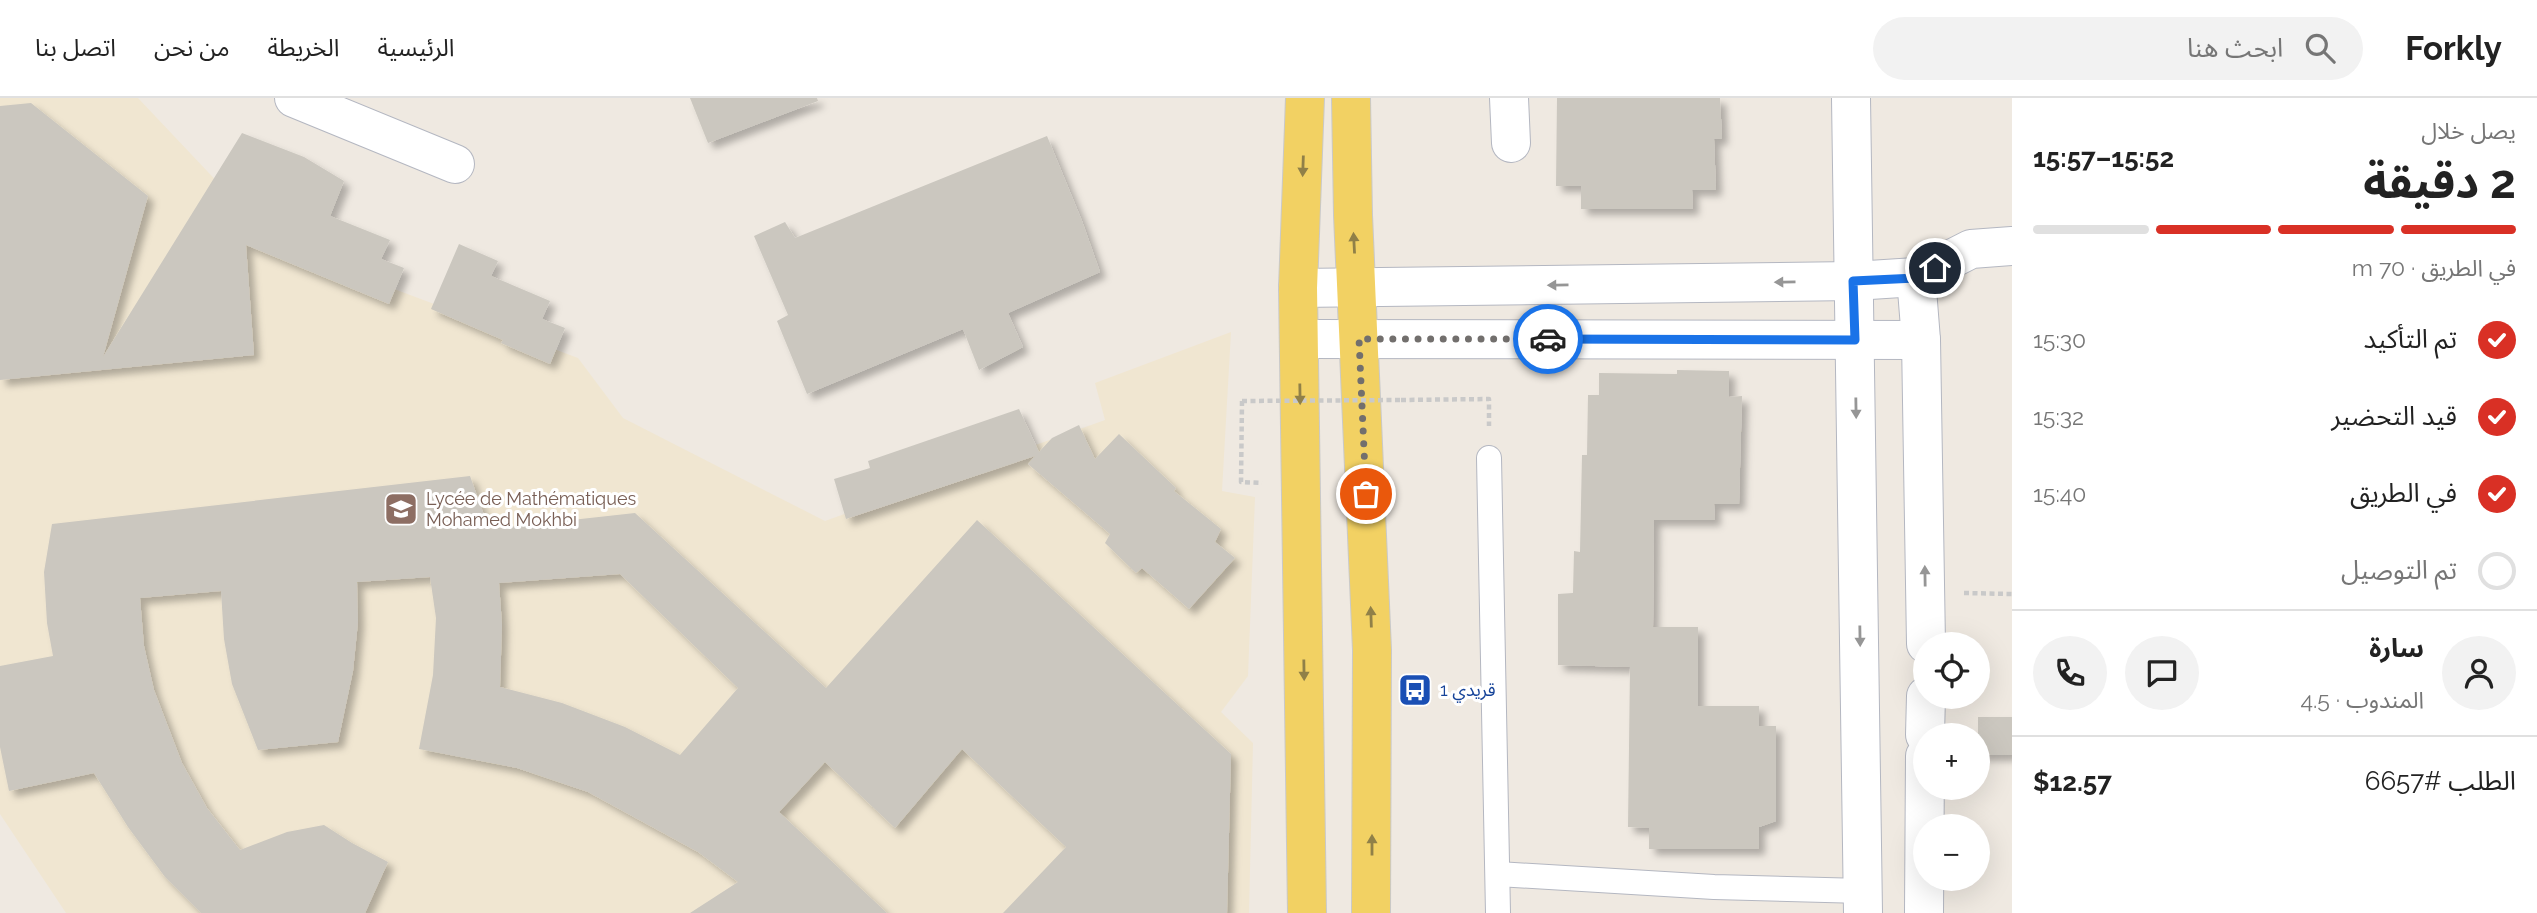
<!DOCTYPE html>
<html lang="ar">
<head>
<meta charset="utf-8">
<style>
	body { margin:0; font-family:Raleway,"Noto Sans Arabic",sans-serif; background:#f2f2f2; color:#222; direction:rtl; height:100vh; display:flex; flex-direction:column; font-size:26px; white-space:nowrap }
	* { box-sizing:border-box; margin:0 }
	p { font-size:23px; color:#767676 }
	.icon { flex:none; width:38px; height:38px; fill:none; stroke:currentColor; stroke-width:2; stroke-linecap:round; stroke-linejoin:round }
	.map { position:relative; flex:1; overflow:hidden; direction:ltr }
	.sheet { display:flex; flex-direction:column; background:#fff; width:525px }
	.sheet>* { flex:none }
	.controls { position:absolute; left:1913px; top:534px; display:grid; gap:14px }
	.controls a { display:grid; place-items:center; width:77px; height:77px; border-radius:50%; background:#fff; box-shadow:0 7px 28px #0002; font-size:35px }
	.pin { position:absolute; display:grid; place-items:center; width:60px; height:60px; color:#fff; margin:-30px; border:4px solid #fff; border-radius:50%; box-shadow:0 2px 7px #0007 }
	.courier { position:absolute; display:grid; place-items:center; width:70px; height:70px; margin:-35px; border:5px solid #1a73e8; border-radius:50%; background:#fff; color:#222; box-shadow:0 2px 9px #0007 }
	.summary em { font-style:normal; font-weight:700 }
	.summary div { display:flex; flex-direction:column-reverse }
	.summary { display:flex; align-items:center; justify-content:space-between; height:119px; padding:0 21px }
	h1 { font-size:46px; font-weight:700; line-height:52px }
	.bar { display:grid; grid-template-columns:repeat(4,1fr); gap:10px 7px; align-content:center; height:84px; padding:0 21px }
	.bar i { height:9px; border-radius:5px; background:#e0e0e0 }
	.bar .selected { background:#d93025 }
	.bar p { grid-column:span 4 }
	.line { display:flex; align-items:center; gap:18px; padding:0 21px; border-top:2px solid #e0e0e0 }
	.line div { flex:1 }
	.round { display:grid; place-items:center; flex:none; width:74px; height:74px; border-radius:37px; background:#f2f2f2 }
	ol { padding:0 21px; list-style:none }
	li { display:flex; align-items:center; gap:21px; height:77px }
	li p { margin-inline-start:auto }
	li .icon { padding:7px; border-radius:50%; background:#d93025; color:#fff; stroke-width:4 }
	li:last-child { color:#767676 }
	li i { width:38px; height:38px; border:4px solid #e0e0e0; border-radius:50% }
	header { display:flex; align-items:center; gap:42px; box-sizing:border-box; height:98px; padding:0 35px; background:#fff; border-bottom:2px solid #e0e0e0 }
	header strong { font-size:33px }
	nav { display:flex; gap:38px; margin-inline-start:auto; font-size:24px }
	.search { width:490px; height:63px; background:#f2f2f2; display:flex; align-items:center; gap:18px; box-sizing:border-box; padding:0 24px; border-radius:38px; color:#767676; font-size:26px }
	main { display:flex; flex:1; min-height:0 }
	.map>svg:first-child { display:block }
	.education { fill:#f0e6d1 }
	.building { fill:#cbc7bf; fill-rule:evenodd; filter:url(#shadow) }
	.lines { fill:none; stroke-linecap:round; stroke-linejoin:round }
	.service-casing { stroke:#b4b7c1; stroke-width:26 }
	.minor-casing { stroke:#b4b7c1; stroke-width:40 }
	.primary-casing { stroke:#c9c9c9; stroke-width:40 }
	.path { stroke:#c9c9c9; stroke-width:4.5; stroke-dasharray:5 3.5; stroke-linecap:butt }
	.service { stroke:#fff; stroke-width:24 }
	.minor { stroke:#fff; stroke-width:38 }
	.primary { stroke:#f2d163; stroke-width:38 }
	.path-bridge { stroke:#c9c9c9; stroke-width:4.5; stroke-dasharray:5 3.5; stroke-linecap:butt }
	.oneway { fill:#908048 }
	.oneway2 { fill:#969696 }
	.done { stroke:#726f6d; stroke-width:7; stroke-dasharray:0 12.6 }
	.route { stroke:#1a73e8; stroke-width:9 }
	.labels { text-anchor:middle; stroke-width:6; stroke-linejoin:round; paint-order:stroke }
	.education-label { font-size:18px; fill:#785e54; stroke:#fff; text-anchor:start }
	.transit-label { font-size:18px; fill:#164399; stroke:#fff; text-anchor:start }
</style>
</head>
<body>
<header>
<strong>Forkly</strong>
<div class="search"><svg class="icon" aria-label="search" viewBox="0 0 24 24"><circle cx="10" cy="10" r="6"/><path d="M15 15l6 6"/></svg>ابحث هنا</div>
<nav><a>الرئيسية</a><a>الخريطة</a><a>من نحن</a><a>اتصل بنا</a></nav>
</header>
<main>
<section class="sheet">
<div class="summary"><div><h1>2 دقيقة</h1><p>يصل خلال</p></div><em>15:52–15:57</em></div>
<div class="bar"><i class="selected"></i><i class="selected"></i><i class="selected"></i><i></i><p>في الطريق · 70 m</p></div>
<ol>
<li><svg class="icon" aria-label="check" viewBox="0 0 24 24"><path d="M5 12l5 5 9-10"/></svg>تم التأكيد<p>15:30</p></li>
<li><svg class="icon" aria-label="check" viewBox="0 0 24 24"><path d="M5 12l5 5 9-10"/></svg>قيد التحضير<p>15:32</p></li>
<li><svg class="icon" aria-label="check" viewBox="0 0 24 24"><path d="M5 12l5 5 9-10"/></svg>في الطريق<p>15:40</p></li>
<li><i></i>تم التوصيل</li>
</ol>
<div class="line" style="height:126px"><a class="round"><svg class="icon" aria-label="person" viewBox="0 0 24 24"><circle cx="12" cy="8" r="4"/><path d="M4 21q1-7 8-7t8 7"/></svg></a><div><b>سارة</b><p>المندوب · 4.5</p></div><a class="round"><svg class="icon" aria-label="chat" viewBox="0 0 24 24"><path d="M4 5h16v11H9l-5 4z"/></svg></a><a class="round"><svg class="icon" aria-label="phone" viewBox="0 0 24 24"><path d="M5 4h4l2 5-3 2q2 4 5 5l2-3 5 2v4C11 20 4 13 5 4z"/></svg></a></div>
<div class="line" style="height:91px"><div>الطلب #6657</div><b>$12.57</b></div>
</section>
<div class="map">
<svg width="2012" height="815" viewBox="0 0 2012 815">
	<defs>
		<filter id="shadow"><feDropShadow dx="6" dy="6" stdDeviation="3.5" flood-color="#0004"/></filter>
	</defs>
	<rect width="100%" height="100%" fill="#efe9e1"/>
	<polygon class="education" points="0,0 138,0 277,147 578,260 623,320 825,423 1105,322 1095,285 1231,234 1222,393 1255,399 1248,578 1221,614 1253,645 1249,815 66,815 0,716"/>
	<g class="building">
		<polygon points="690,0 817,0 818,3 708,45"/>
		<polygon points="1557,0 1720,0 1722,41 1714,41 1716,92 1692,92 1693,111 1581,111 1581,88 1556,88"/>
		<polygon points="31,5 148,98 103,259 242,35 304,59 344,83 330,118 390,142 381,161 404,170 389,206 246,147 254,257 0,282 0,8"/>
		<polygon points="1047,38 1082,123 1100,174 1008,215 1023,249 979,272 963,231 807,296 777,223 788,217 754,138 785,124 795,140"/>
		<polygon points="459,146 498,163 491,178 550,203 542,221 565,230 550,266 501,245 503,242 431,211"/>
		<polygon points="1677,272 1729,273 1729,299 1742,298 1739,406 1714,406 1715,422 1654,422 1653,529 1698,529 1698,608 1759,608 1759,628 1776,628 1776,723 1759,729 1759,751 1649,751 1649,730 1628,729 1630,569 1558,567 1558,496 1573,495 1574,453 1580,454 1582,357 1587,357 1588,297 1599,297 1599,275 1677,276"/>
		<polygon points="1019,311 1039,354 1052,340 1079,327 1095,361 1119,336 1176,390 1174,393 1221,431 1215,444 1235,460 1189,511 1142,470 1136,475 1105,445 1110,436 1028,366 1035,358 846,421 834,381 870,370 868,363"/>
		<path d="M470 378 489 431 635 415 826 590 977 422 1231 656 1227 815H1003L1066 749 962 651 895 730 825 664 779 714 887 815H690L738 784 698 754 588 694 517 670 419 651 433 577 436 520 430 479 357 484 358 524 353 573 338 644 258 652 232 586 224 541 221 493 140 500 144 548 154 592 182 665 207 710 240 752 287 734 324 727 352 745 388 764 365 815H201L165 779 128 729 94 675 9 693 0 649V568L53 558 47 525 44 474 52 426ZM620 476 738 590 680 657 625 629 562 605 500 589 502 527 499 485Z"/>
		<rect x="1978" y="619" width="34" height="38"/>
	</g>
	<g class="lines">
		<defs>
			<g id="service">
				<polyline points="1489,360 1498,815"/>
				<polyline points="1498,776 1714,789 1863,793"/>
			</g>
			<g id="minor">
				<polyline points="294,0 455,66"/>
				<polyline points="1509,0 1511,45"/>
				<polyline points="1851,0 1863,815"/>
				<polyline points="1916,179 1921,242 1926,546"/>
				<polyline points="1298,190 1854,183 1916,179 1971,151 2012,148"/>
				<polyline points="1299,241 1921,242"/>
				<polyline points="1925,637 1926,598"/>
				<polyline points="1924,815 1925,658"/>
			</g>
			<g id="primary">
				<polyline points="1305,0 1298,190 1307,815"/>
				<polyline points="1351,0 1353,117 1372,552 1371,815"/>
			</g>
		</defs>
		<use href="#service" class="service-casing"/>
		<use href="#minor" class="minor-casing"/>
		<use href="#primary" class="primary-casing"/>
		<g class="path">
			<polyline points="1401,302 1489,301 1489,328"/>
			<polyline points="1242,303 1241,384 1262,385"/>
			<polyline points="1964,495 2012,496"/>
		</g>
		<use href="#service" class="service"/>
		<use href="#minor" class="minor"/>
		<use href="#primary" class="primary"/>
		<polyline class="path-bridge" points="1242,303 1400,302"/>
	</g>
	<defs><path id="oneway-solid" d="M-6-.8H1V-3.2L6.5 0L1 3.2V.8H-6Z" transform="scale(1.75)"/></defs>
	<g class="oneway">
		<use href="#oneway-solid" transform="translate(1303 68) rotate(92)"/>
		<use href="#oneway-solid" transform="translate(1354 145) rotate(-93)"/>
		<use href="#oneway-solid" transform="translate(1300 296) rotate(89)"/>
		<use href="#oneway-solid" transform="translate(1371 519) rotate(-92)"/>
		<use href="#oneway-solid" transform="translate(1304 572) rotate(89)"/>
		<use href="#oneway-solid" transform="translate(1372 747) rotate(-90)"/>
	</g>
	<g class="oneway2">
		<use href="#oneway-solid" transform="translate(1785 184) rotate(179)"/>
		<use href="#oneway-solid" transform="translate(1558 187) rotate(179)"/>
		<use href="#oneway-solid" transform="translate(1856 310) rotate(89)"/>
		<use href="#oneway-solid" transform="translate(1925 478) rotate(-91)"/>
		<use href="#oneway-solid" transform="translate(1860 538) rotate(89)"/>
	</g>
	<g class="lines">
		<polyline class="done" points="1366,396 1359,241 1548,241"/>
		<polyline class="route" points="1548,241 1855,242 1853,183 1916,180 1935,170"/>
	</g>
	<defs>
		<symbol id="school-square" viewBox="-11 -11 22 22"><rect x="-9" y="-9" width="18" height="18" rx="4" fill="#8d6e63" stroke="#fff"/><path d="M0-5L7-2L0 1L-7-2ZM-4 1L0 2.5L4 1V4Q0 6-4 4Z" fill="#fff"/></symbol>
		<symbol id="bus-square" viewBox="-11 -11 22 22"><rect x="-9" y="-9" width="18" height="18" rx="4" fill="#1a4fb4" stroke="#fff"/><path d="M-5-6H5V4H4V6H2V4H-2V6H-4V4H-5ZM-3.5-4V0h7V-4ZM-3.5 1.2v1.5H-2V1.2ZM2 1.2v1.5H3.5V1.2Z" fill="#fff"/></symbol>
	</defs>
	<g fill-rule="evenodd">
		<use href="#school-square" x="382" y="392" width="38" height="38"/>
		<use href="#bus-square" x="1396" y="573" width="38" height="38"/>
	</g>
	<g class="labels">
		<g class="education-label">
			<text x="426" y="407">Lycée de Mathématiques<tspan x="426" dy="21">Mohamed Mokhbi</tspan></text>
		</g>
		<g class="transit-label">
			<text x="1440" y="598">قريدي 1</text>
		</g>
	</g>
</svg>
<div class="controls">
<a><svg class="icon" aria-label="locate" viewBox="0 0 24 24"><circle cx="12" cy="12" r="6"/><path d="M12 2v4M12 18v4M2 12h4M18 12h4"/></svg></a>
<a>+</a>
<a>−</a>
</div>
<div class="pin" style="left:1366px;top:396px;background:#ea580c"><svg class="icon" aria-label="bag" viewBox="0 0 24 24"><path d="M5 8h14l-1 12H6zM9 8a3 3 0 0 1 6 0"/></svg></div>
<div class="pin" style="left:1935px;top:170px;background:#1f2937"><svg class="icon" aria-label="home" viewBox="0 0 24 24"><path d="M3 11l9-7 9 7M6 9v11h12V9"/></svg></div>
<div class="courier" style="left:1548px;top:241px"><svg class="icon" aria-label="car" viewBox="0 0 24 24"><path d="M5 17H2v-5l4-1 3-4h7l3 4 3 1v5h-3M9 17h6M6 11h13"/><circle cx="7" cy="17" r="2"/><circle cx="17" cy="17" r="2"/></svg></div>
</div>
</main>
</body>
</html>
